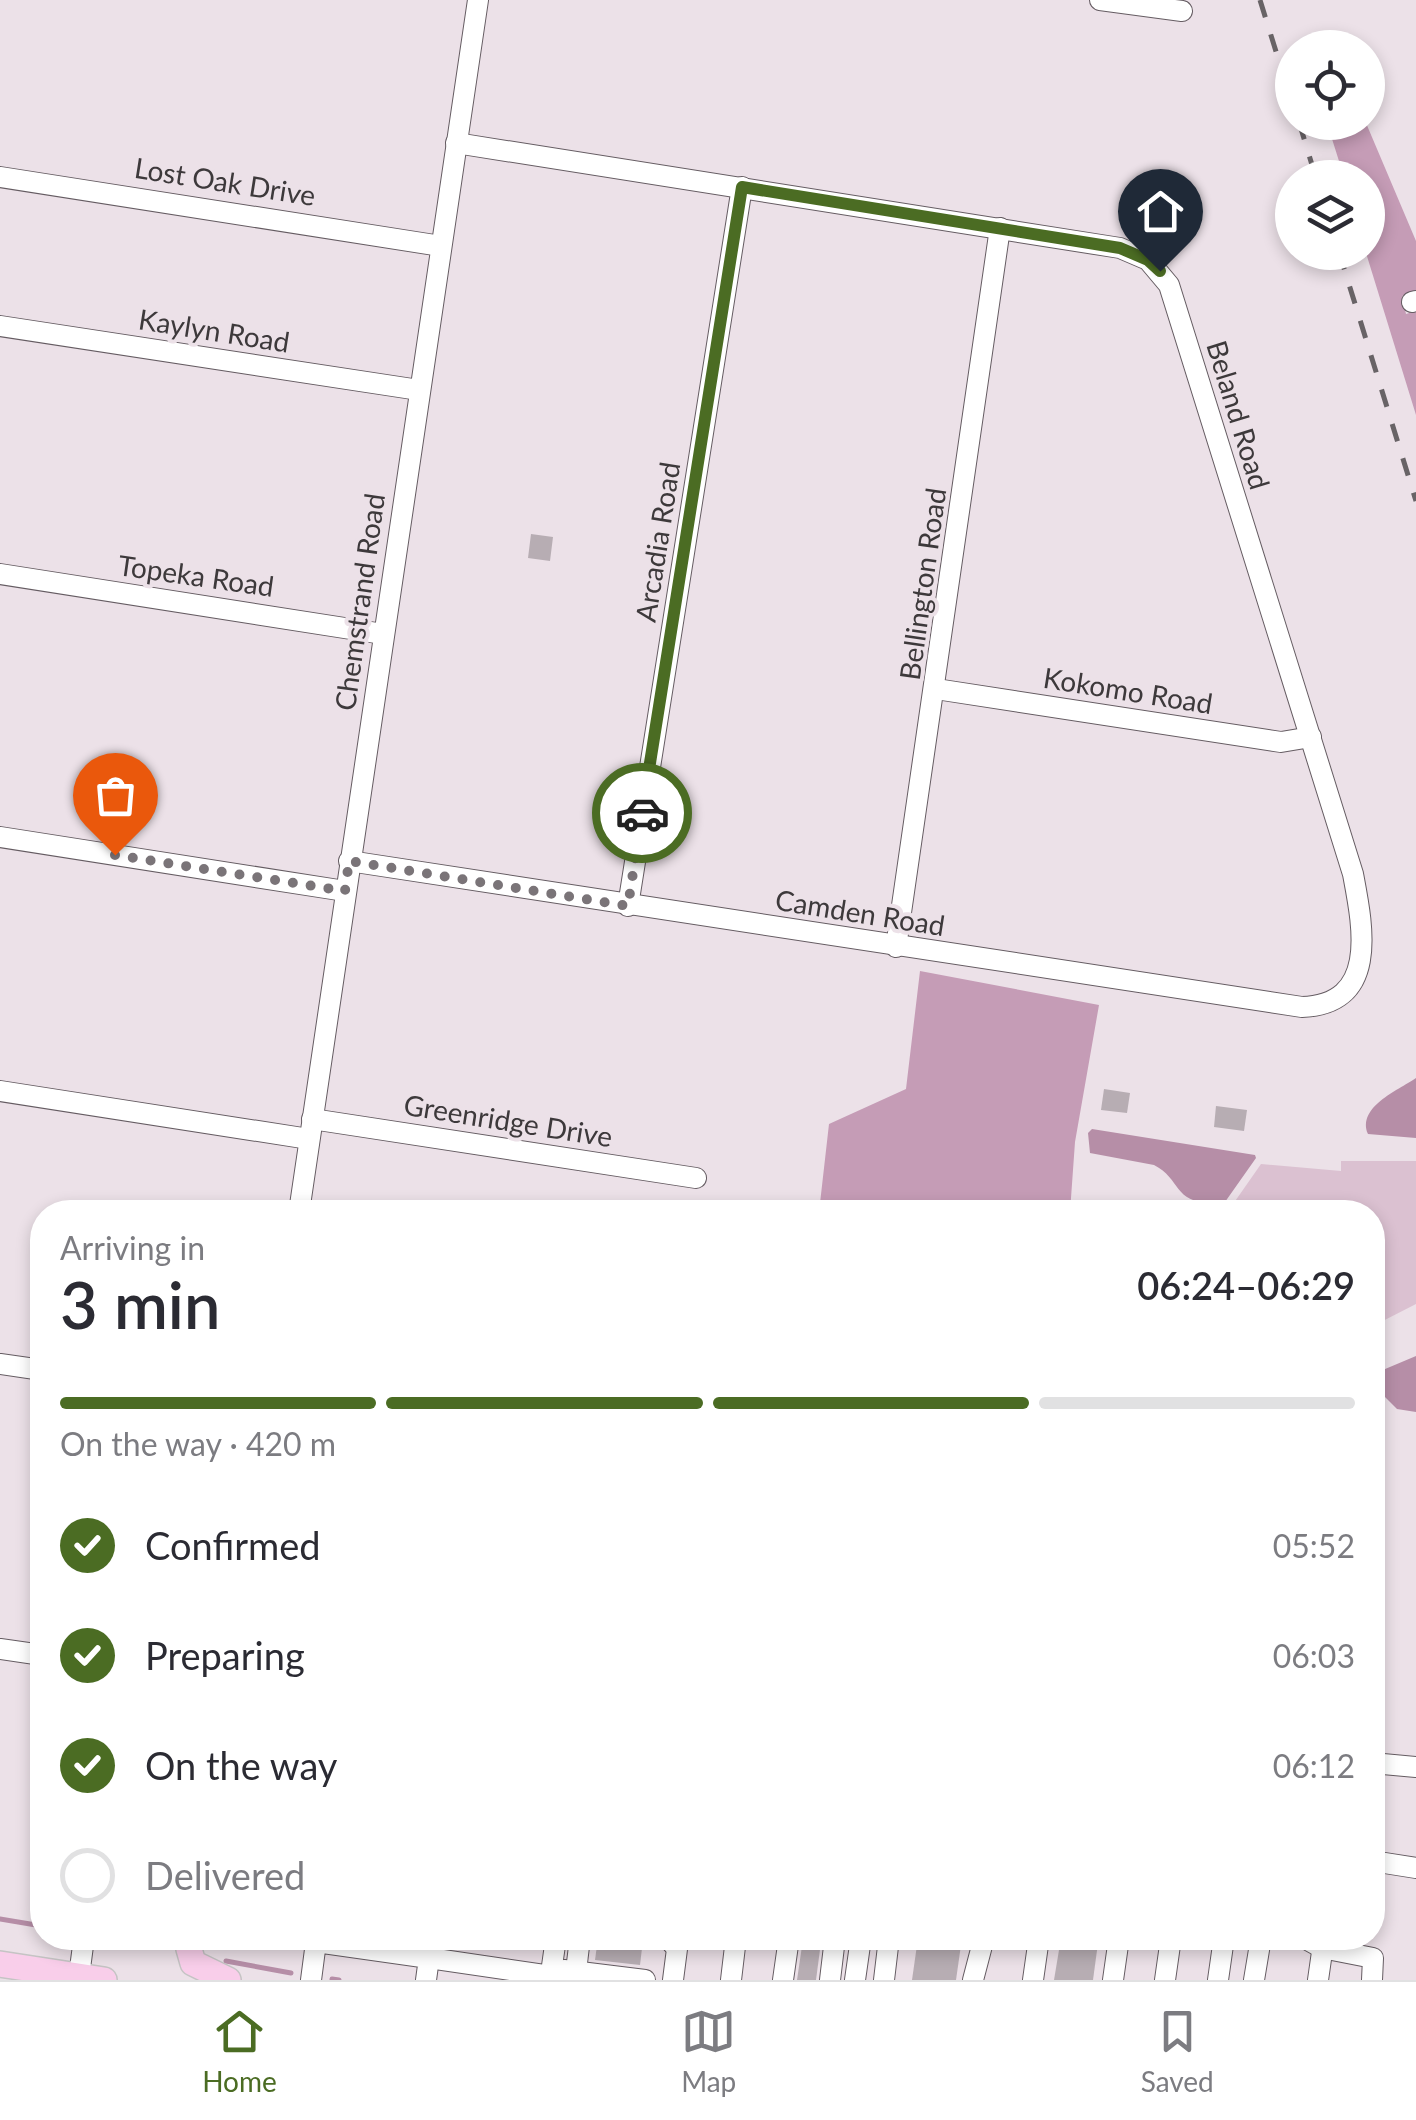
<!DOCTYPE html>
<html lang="en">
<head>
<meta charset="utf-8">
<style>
	body { margin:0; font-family:Lato,sans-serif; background:#f7f7f7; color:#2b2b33; height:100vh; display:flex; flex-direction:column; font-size:38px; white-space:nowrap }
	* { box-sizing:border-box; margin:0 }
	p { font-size:32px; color:#7c7c81 }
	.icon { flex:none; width:55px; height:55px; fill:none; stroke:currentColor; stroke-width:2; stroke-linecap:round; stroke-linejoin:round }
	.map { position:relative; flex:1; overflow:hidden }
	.panel { position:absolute; left:30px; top:1200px; width:1355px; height:750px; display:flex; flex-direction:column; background:#fff; border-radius:40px; box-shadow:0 5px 15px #0003 }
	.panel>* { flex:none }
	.buttons { position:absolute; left:1275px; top:30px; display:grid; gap:20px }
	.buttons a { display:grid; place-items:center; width:110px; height:110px; border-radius:50%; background:#fff; box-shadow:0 5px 15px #0003; font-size:50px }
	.pin { position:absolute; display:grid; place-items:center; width:85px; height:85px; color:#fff; margin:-102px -42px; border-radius:50% 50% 50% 0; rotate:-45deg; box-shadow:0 0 10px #0007 }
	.pin .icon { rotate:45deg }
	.courier { position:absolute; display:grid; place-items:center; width:100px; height:100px; margin:-50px; border:8px solid #4b6c23; border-radius:50%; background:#fff; color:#222; box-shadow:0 2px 12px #0007 }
	.summary em { font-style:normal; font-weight:600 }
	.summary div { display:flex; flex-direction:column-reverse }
	.summary { display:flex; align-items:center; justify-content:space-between; height:170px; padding:0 30px }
	h1 { font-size:65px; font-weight:600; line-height:75px }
	.bar { display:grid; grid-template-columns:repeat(4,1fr); gap:15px 10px; align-content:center; height:120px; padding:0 30px }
	.bar i { height:12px; border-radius:8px; background:#e1e1e2 }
	.bar .active { background:#4b6c23 }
	.bar p { grid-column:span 4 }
	ol { padding:0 30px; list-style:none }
	li { display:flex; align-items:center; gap:30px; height:110px }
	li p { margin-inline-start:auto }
	li .icon { padding:10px; border-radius:50%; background:#4b6c23; color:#fff; stroke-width:4 }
	li:last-child { color:#7c7c81 }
	li i { width:55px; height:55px; border:5px solid #e1e1e2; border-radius:50% }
	.dock { display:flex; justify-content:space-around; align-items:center; height:140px; border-top:2px solid #e1e1e2; background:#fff; font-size:28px; color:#7c7c81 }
	.dock a { display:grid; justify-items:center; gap:5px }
	.dock .active { color:#4b6c23 }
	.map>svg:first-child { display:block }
	.green { fill:#dbc1d1 }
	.forest { fill:#c59cb6 }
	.water { fill:#b68ea7 }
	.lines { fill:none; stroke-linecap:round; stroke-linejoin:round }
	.stream { stroke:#b68ea7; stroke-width:5 }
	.building { fill:#b7adb3 }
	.minor-casing { stroke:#655c62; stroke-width:22 }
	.major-casing { stroke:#c5c4c4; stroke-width:28 }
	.minor { stroke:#fff; stroke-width:20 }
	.major { stroke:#f9ceea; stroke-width:25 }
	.rail { stroke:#686366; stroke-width:5; stroke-dasharray:18 18; stroke-linecap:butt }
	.done { stroke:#7a7478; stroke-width:10; stroke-dasharray:0 18 }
	.route { stroke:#4b6c23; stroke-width:12 }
	.labels { text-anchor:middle; stroke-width:8; stroke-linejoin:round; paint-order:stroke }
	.street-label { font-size:28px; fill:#3d393b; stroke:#ece1e8 }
</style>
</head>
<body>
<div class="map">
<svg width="1416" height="1980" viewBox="0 0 1416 1980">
	<rect width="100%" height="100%" fill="#ece1e8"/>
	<polygon class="green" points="1341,1161 1416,1161 1416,1304 1373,1326 1372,1212 1219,1212 1231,1207 1261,1164 1341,1171"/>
	<g class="forest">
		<polygon points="1327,123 1366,123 1416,241 1416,291 1402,296 1406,314 1416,311 1416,415 1366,253 1368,178 1344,177"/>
		<polygon points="920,971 1099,1005 1075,1142 1070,1212 819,1212 829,1124 906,1089"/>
	</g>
	<g class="water">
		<path d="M1416 1078V1138L1368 1134C1357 1107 1397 1091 1416 1078Z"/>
		<path d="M1092 1129 1255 1155 1256 1158 1225 1202C1171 1208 1184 1180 1154 1165L1090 1153 1088 1133Z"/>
		<polygon points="1416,1356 1416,1412 1397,1409 1376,1388 1378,1372"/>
	</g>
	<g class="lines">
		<g class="stream">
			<polyline points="0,1919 42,1926"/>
			<polyline points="226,1961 291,1973"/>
			<polyline points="332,1979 339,1980"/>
		</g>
	</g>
	<g class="building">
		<polygon points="531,534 553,537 550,561 528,558"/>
		<polygon points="1104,1089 1130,1093 1127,1113 1101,1110"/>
		<polygon points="1216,1106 1247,1110 1244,1131 1214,1127"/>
		<polygon points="598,1938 643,1940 640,1965 595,1960"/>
		<polygon points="918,1938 962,1938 956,1980 912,1980"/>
		<polygon points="1061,1938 1098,1943 1093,1980 1054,1980"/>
		<polygon points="803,1939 821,1942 816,1980 797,1980"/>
	</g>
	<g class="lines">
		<defs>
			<g id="minor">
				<polyline points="1100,0 1182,11"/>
				<polyline points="0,177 441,246"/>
				<polyline points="1412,302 1416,301"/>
				<polyline points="0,326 419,390"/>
				<polyline points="0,574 383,634"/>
				<polyline points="936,689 1281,742 1311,737"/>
				<polyline points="0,837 345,891"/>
				<path d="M349 861 1302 1007C1379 1004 1363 927 1353 874L1169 285 1148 260 1120 248 456 143"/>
				<polyline points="628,906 742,187"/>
				<polyline points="896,947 1000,228"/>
				<polyline points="0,1091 309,1139"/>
				<polyline points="312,1119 696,1178"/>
				<polyline points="299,1212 478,0"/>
				<polyline points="0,1364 42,1370"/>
				<polyline points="0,1649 42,1655"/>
				<polyline points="1372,1763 1416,1767"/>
				<polyline points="1372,1861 1416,1868"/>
				<polyline points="668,1938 677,1949 673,1980"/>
				<polyline points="1304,1938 1322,1948 1373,1958 1372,1980"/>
				<polyline points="429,1958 551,1976 564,1970 645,1980"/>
				<polyline points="576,1971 580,1938"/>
				<polyline points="79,1976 84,1938"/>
				<polyline points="311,1980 316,1942 429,1958 426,1980"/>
				<polyline points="550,1980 556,1938"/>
				<polyline points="731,1980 736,1938"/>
				<polyline points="783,1980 789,1938"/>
				<polyline points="830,1980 835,1938"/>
				<polyline points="855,1980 861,1938"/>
				<polyline points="884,1980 889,1938"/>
				<polyline points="973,1980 984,1938"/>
				<polyline points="1033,1980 1039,1938"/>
				<polyline points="1113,1980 1119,1938"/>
				<polyline points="1165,1980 1171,1938"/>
				<polyline points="1218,1980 1224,1938"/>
				<polyline points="1254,1980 1261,1938"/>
				<polyline points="1318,1980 1324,1938"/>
			</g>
			<g id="major">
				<polyline points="189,1949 193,1963 228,1980"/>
				<polyline points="0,1964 104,1980"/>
			</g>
		</defs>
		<use href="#minor" class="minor-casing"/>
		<use href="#major" class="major-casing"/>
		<use href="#minor" class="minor"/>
		<use href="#major" class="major"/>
		<g class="rail">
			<polyline points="1260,0 1292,103"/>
			<polyline points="1299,122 1316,178"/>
			<polyline points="1339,252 1416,501"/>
		</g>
	</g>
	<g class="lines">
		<polyline class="done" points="115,855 345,891 349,861 628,906 642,813"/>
		<polyline class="route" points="642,813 742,187 1120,248 1148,260 1160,271"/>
	</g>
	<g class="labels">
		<g class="street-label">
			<text transform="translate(225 182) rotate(9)" y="10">Lost Oak Drive</text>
			<text transform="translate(214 331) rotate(9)" y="10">Kaylyn Road</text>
			<text transform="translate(1238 415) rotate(73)" y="10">Beland Road</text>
			<text transform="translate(658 542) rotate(-81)" y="10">Arcadia Road</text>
			<text transform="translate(196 576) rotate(8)" y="10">Topeka Road</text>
			<text transform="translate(923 584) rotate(-82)" y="10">Bellington Road</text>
			<text transform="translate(360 602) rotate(-82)" y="10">Chemstrand Road</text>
			<text transform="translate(1128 691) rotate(9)" y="10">Kokomo Road</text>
			<text transform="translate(860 913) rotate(9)" y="10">Camden Road</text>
			<text transform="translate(508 1121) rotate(9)" y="10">Greenridge Drive</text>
		</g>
	</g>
</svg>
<div class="buttons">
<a><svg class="icon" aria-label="locate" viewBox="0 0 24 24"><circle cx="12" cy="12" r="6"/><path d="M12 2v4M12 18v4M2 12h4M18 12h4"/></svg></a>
<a><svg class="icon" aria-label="layers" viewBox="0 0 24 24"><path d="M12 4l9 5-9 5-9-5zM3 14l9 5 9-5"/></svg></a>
</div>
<div class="pin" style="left:115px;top:855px;background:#ea580c"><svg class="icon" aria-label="bag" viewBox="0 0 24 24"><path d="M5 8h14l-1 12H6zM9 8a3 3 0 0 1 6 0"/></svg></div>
<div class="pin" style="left:1160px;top:271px;background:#1f2937"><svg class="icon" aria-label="home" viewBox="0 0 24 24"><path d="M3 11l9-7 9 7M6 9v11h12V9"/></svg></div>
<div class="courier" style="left:642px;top:813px"><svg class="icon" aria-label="car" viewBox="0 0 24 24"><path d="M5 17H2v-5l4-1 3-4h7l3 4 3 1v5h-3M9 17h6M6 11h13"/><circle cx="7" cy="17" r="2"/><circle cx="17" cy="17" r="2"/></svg></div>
<section class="panel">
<div class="summary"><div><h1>3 min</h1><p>Arriving in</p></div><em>06:24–06:29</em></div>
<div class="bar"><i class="active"></i><i class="active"></i><i class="active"></i><i></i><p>On the way · 420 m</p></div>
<ol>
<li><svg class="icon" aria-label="check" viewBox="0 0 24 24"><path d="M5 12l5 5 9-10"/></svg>Confirmed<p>05:52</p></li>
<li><svg class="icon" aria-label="check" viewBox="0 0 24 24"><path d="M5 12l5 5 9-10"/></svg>Preparing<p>06:03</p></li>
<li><svg class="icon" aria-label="check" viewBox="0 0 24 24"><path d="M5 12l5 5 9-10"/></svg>On the way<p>06:12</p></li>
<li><i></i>Delivered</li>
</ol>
</section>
</div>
<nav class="dock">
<a class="active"><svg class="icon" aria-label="home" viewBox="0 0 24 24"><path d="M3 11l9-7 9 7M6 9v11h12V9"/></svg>Home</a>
<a><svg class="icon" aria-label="map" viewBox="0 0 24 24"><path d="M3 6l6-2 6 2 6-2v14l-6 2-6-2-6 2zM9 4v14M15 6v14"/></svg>Map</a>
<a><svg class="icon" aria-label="saved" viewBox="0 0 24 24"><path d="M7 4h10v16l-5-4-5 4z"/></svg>Saved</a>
</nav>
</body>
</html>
